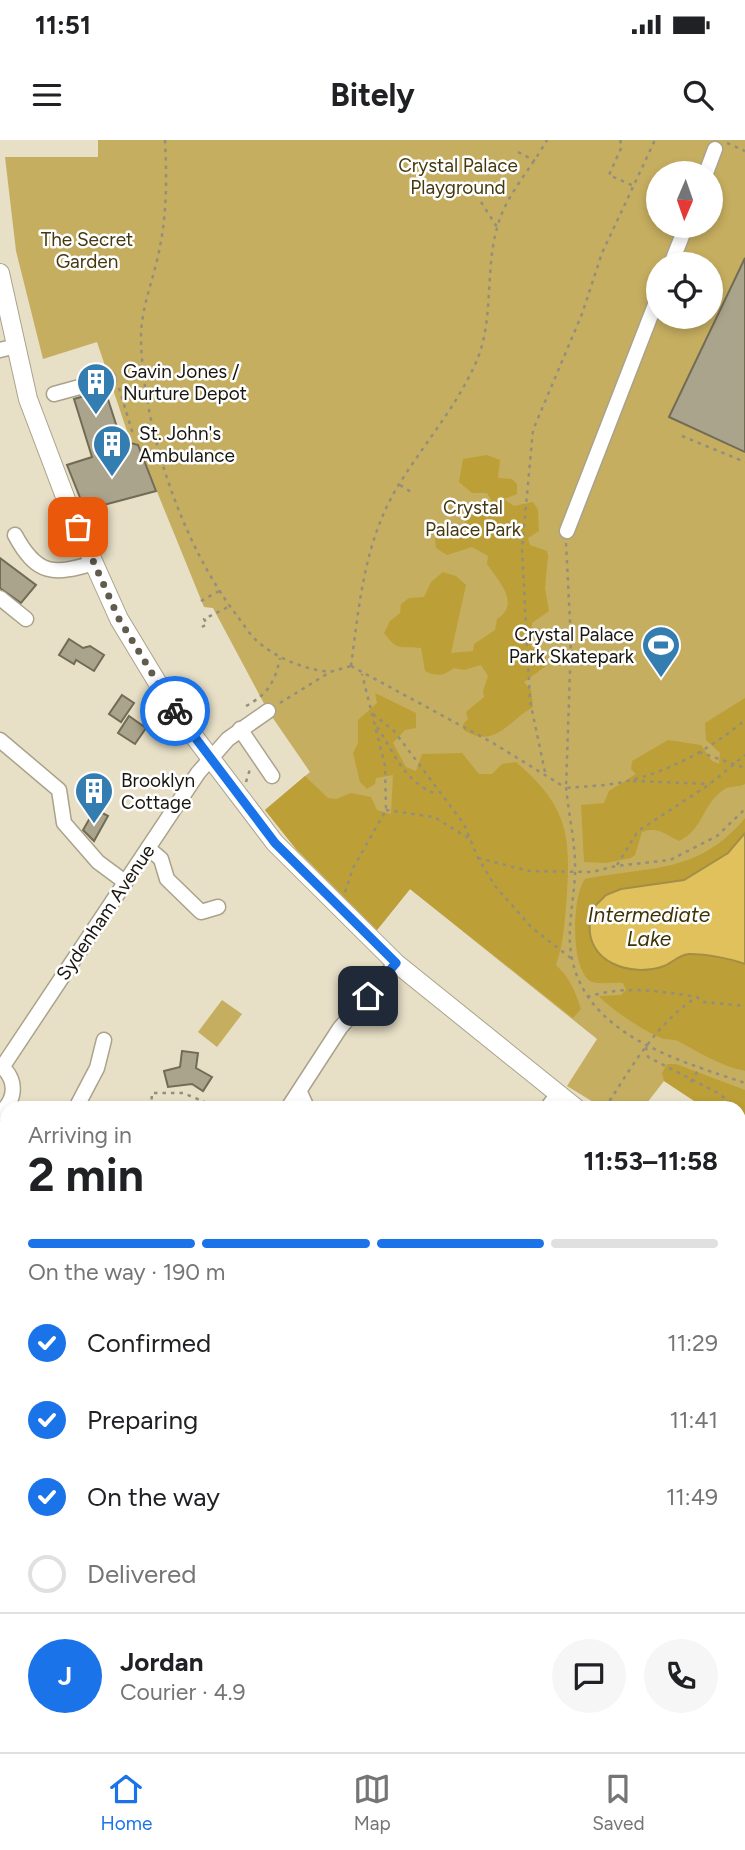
<!DOCTYPE html>
<html lang="en">
<head>
<meta charset="utf-8">
<style>
	body { margin:0; font-family:Figtree,sans-serif; background:#f6f6f6; color:#202124; height:100vh; display:flex; flex-direction:column; font-size:26px; white-space:nowrap }
	* { box-sizing:border-box; margin:0 }
	p { font-size:23px; color:#757577 }
	.icon { flex:none; width:38px; height:38px; fill:none; stroke:currentColor; stroke-width:2; stroke-linecap:round; stroke-linejoin:round }
	.map { position:relative; flex:1; overflow:hidden }
	.details { position:absolute; left:0px; top:961px; width:746px; height:653px; display:flex; flex-direction:column; background:#fff; border-radius:21px 21px 0 0; box-shadow:0 4px 10px #0003 }
	.details>* { flex:none }
	.needle { width:46px; rotate:182deg }
	.fabs { position:absolute; left:646px; top:21px; display:grid; gap:14px }
	.fabs a { display:grid; place-items:center; width:77px; height:77px; border-radius:50%; background:#fff; box-shadow:0 4px 10px #0003; font-size:35px }
	.pin { position:absolute; display:grid; place-items:center; width:60px; height:60px; color:#fff; margin:-30px; border-radius:14px; box-shadow:0 4px 10px #0006 }
	.courier { position:absolute; display:grid; place-items:center; width:70px; height:70px; margin:-35px; border:5px solid #1a73e8; border-radius:50%; background:#fff; color:#222; box-shadow:0 2px 9px #0007 }
	.headline em { font-style:normal; font-weight:700 }
	.headline div { display:flex; flex-direction:column-reverse }
	.headline { display:flex; align-items:center; justify-content:space-between; height:119px; padding:0 28px }
	h1 { font-size:46px; font-weight:700; line-height:52px }
	.bar { display:grid; grid-template-columns:repeat(4,1fr); gap:10px 7px; align-content:center; height:84px; padding:0 28px }
	.bar i { height:9px; border-radius:5px; background:#e0e0e0 }
	.bar .active { background:#1a73e8 }
	.bar p { grid-column:span 4 }
	.line { display:flex; align-items:center; gap:18px; padding:0 28px; border-top:2px solid #e0e0e0 }
	.line div { flex:1 }
	.round { display:grid; place-items:center; flex:none; width:74px; height:74px; border-radius:37px; background:#f6f6f6 }
	ol { padding:0 28px; list-style:none }
	li { display:flex; align-items:center; gap:21px; height:77px }
	li p { margin-inline-start:auto }
	li .icon { padding:7px; border-radius:50%; background:#1a73e8; color:#fff; stroke-width:4 }
	li:last-child { color:#757577 }
	li i { width:38px; height:38px; border:4px solid #e0e0e0; border-radius:50% }
	.status { display:flex; justify-content:space-between; align-items:center; height:49px; padding:0 35px; background:#fff; direction:ltr }
	.status svg { height:19px; fill:currentColor }
	header { display:flex; justify-content:space-between; align-items:center; height:91px; padding:0 28px; background:#fff; font-size:32px; font-weight:700 }
	.tab-bar { display:flex; justify-content:space-around; align-items:center; height:98px; border-top:2px solid #e0e0e0; background:#fff; font-size:19px; color:#757577 }
	.tab-bar a { display:grid; justify-items:center; gap:4px }
	.tab-bar .active { color:#1a73e8 }
	.map>svg:first-child { display:block }
	.green { fill:#c6ae60; fill-rule:evenodd }
	.forest { fill:#bd9f37 }
	.water { fill:#e0c15c; stroke:#a48e45; stroke-width:2 }
	.building { fill:#aba48c; stroke:#726b55; stroke-width:2 }
	.lines { fill:none; stroke-linecap:round; stroke-linejoin:round }
	.minor-casing { stroke:#aaa28b; stroke-width:17 }
	.major-casing { stroke:#aaa28b; stroke-width:20 }
	.path { stroke:#948e7c; stroke-width:2.5; stroke-dasharray:3.5 5; stroke-linecap:butt }
	.minor { stroke:#fff; stroke-width:14 }
	.major { stroke:#fff; stroke-width:18 }
	.done { stroke:#615c4e; stroke-width:7; stroke-dasharray:0 12.6 }
	.route { stroke:#1a73e8; stroke-width:9 }
	.labels { text-anchor:middle; stroke-width:5; stroke-linejoin:round; paint-order:stroke }
	.park-label { font-size:19px; fill:#46390e; stroke:#fff }
	.poi-label { font-size:19px; fill:#19160e; stroke:#fff; text-anchor:start }
	.street-label { font-size:19px; fill:#19160e; stroke:#fff }
	.water-label { font-size:21px; font-style:italic; fill:#3f3205; stroke:#fff }
</style>
</head>
<body>
<div class="status"><b>11:51</b><svg viewBox="0 0 49 12"><path d="M0 12V9h3v3zM5 12V6h3v6zM10 12V3h3v9zM15 12V0h3v12zM26 1h20v11H26zM47 4h2v5h-2z"/></svg></div>
<header><svg class="icon" aria-label="menu" viewBox="0 0 24 24"><path d="M4 6h16M4 12h16M4 18h16"/></svg>Bitely<svg class="icon" aria-label="search" viewBox="0 0 24 24"><circle cx="10" cy="10" r="6"/><path d="M15 15l6 6"/></svg></header>
<div class="map">
<svg width="745" height="1612" viewBox="0 0 745 1612">
	<rect width="100%" height="100%" fill="#e7dfc6"/>
	<g class="green">
		<path d="M98 0H745V994L739 990 738 968H705L664 941 643 968H603L567 946 597 899 410 749 377 790 296 709 265 670 310 632 268 571 213 468 204 467 138 305 131 303 97 202 43 219 16 111 5 17H98ZM658 33H710V86H658ZM658 124H710V177H658Z"/>
		<polygon points="222,860 242,874 217,907 198,892"/>
	</g>
	<g class="forest">
		<path d="M487 315 500 320 498 338 512 339 517 344V354L504 359 514 366 533 362 538 370 539 391 528 398 530 405 547 411 548 416 545 448 549 471 532 483 531 507 546 516V526L524 542 531 550 533 567C509 580 495 610 464 590L463 584 468 579 466 572 484 557 483 551 488 536 481 525 464 530 454 528C443 536 437 537 425 531L421 508C400 505 399 513 384 493L390 481 400 473 401 464 409 458 424 457 431 442 443 432 456 436 466 445 451 513 473 511 474 504 495 490 497 479C522 464 497 439 487 424L488 416 472 407 447 415 436 408 435 399 441 390 450 389 462 398 469 394 470 388 464 381 474 372 496 369 487 353H472L459 342 463 319Z"/>
		<path d="M375 553 416 573V588L405 590 393 603 406 627 416 631 422 614 462 613 479 634H492L502 624 516 622C571 669 571 699 566 767 564 789 563 805 556 825 570 838 575 851 581 869L573 878 410 749 377 790 296 709 265 670 305 636 328 658 336 659 351 653 371 657 377 670 391 674 393 635 376 638 375 644 367 649 360 642 353 613 358 603V580L377 563Z"/>
		<path d="M745 558V644C738 648 730 645 723 650 702 665 703 690 679 701 665 694 658 686 642 692L635 715 631 718 606 723 584 722 581 665 604 663 609 651 636 634 631 629 632 621 668 600 701 605 712 621 719 624 720 613 706 600 705 583Z"/>
		<path d="M745 678V705L668 811 745 814V931C721 926 700 913 680 902 675 899 669 900 664 899 648 894 609 868 599 856L621 855 626 850 623 843C614 842 596 845 590 841 570 827 572 756 585 739 648 726 698 735 745 678Z"/>
		<polygon points="667,924 676,924 745,950 745,994 739,990 738,968 705,968 664,941 662,933"/>
	</g>
	<path class="water" d="M745 693V824C731 819 708 814 689 814 680 814 672 823 664 826 631 838 585 822 590 782L594 781 590 779 595 766 606 755 621 749 684 740 728 713Z"/>
	<g class="building">
		<polygon points="745,118 745,312 669,277"/>
		<polygon points="105,250 123,306 131,303 138,305 156,351 85,370 67,325 92,317 74,259"/>
		<polygon points="0,418 36,445 21,463 0,448"/>
		<polygon points="69,499 83,508 90,506 104,515 94,531 76,520 74,524 59,515"/>
		<polygon points="122,555 134,563 121,582 109,574"/>
		<polygon points="129,576 146,588 135,604 118,593"/>
		<polygon points="95,669 108,676 94,701 83,690"/>
		<polygon points="182,911 198,913 196,928 212,937 203,951 192,944 168,947 164,931 180,927"/>
	</g>
	<g class="lines">
		<defs>
			<g id="minor">
				<polyline points="706,33 715,9"/>
				<polyline points="671,124 686,86"/>
				<polyline points="0,210 16,206"/>
				<polyline points="54,254 109,239"/>
				<polyline points="567,391 658,157"/>
				<path d="M15 395C37 436 54 435 94 423"/>
				<polyline points="0,458 26,479"/>
				<polyline points="240,589 272,636"/>
				<polyline points="0,600 59,650 64,683 98,722 125,742"/>
				<polyline points="148,708 161,719 167,739 201,772 218,767"/>
				<path d="M0 925C17 939 17 959 0 973"/>
				<polyline points="3,926 198,633 228,599 268,571"/>
				<polyline points="300,952 307,968"/>
				<polyline points="76,968 97,928 104,900"/>
				<polyline points="288,968 340,888 396,823"/>
				<polyline points="547,968 558,954"/>
				<polyline points="0,1035 7,1040"/>
				<polyline points="738,1112 745,1102"/>
				<polyline points="0,1200 7,1202"/>
				<polyline points="738,1503 745,1502"/>
				<polyline points="61,1606 63,1612"/>
				<polyline points="722,1606 723,1612"/>
				<polyline points="429,1612 429,1606"/>
			</g>
			<g id="major">
				<polyline points="0,133 28,259 70,370 119,479 174,570 275,703 396,823 576,968"/>
				<polyline points="738,1084 745,1088"/>
				<polyline points="738,1412 745,1411"/>
				<polyline points="126,1612 135,1606"/>
			</g>
		</defs>
		<use href="#minor" class="minor-casing"/>
		<use href="#major" class="major-casing"/>
		<g class="path">
			<path d="M165 0C167 40 167 77 158 116 152 143 142 167 141 194 141 283 181 402 235 473 242 482 249 494 258 502 278 519 304 529 330 532"/>
			<polyline points="620,0 622,6 609,35 634,46"/>
			<polyline points="727,3 745,11"/>
			<polyline points="518,12 535,21"/>
			<polyline points="481,62 497,87"/>
			<polyline points="123,235 143,229"/>
			<polyline points="119,248 132,291 153,287"/>
			<polyline points="682,296 745,322"/>
			<polyline points="400,345 411,352"/>
			<path d="M566 403 571 501 566 648C587 646 611 646 631 640 673 630 713 607 745 580"/>
			<polyline points="201,461 219,451"/>
			<polyline points="202,487 207,484 204,479 228,467"/>
			<path d="M351 526 493 603 566 648C569 676 576 706 575 733 574 762 566 791 572 819 588 896 680 921 745 943"/>
			<path d="M351 526C359 466 364 405 395 351 421 307 457 267 477 220 494 179 485 130 497 88 505 56 531 29 547 0"/>
			<polyline points="280,563 330,532 351,526"/>
			<path d="M246 566C268 554 275 542 280 518"/>
			<polyline points="373,574 394,591 464,684 477,716 495,746 531,787 572,819"/>
			<path d="M377 587C398 618 402 640 438 655"/>
			<polyline points="699,612 745,628"/>
			<polyline points="545,632 530,561 522,409 533,290 582,174 602,113 655,0"/>
			<polyline points="633,641 710,644"/>
			<polyline points="246,642 250,629"/>
			<polyline points="386,670 434,677 470,699"/>
			<polyline points="478,718 529,731 592,732 616,726 670,720 717,696 745,669"/>
			<polyline points="617,725 638,691 710,644 745,615"/>
			<polyline points="345,752 353,728 386,670 385,626 362,534"/>
			<path d="M587 857C625 845 658 851 697 857L703 862 745 866"/>
			<polyline points="646,907 648,917 720,954 735,968"/>
			<polyline points="691,942 700,927"/>
			<polyline points="151,968 152,953 183,953 219,968"/>
			<path d="M605 968C631 928 656 883 697 857"/>
			<polyline points="738,970 745,975"/>
			<polyline points="502,1606 502,1611 517,1612"/>
			<polyline points="547,1612 547,1606"/>
		</g>
		<use href="#minor" class="minor"/>
		<use href="#major" class="major"/>
	</g>
	<g class="lines">
		<polyline class="done" points="78,387 119,479 175,571"/>
		<polyline class="route" points="175,571 275,703 396,823 368,856"/>
	</g>
	<defs>
		<symbol id="building-pin" viewBox="-11 -11 22 30"><path d="M0 17L-7.5 6A9.5 9.5 0 1 1 7.5 6Z" fill="#337db1" stroke="#fff"/><path d="M-4-6H4V6H1V3H-1V6H-4ZM-2.5-4.3h1.7v1.8h-1.7ZM.8-4.3h1.7v1.8H.8ZM-2.5-1h1.7V.8h-1.7ZM.8-1h1.7V.8H.8Z" fill="#fff"/></symbol>
		<symbol id="stadium-pin" viewBox="-11 -11 22 30"><path d="M0 17L-7.5 6A9.5 9.5 0 1 1 7.5 6Z" fill="#337db1" stroke="#fff"/><path d="M0-5a6.5 5 0 1 0 0 10a6.5 5 0 1 0 0-10ZM-3.5-1.8h7v3.6h-7Z" fill="#fff"/></symbol>
	</defs>
	<g fill-rule="evenodd">
		<use href="#building-pin" x="74" y="220" width="44" height="60"/>
		<use href="#building-pin" x="90" y="282" width="44" height="60"/>
		<use href="#stadium-pin" x="639" y="483" width="44" height="60"/>
		<use href="#building-pin" x="72" y="629" width="44" height="60"/>
	</g>
	<g class="labels">
		<g class="park-label">
			<text x="458" y="32">Crystal Palace<tspan x="458" dy="22">Playground</tspan></text>
			<text x="87" y="106">The Secret<tspan x="87" dy="22">Garden</tspan></text>
			<text x="473" y="374">Crystal<tspan x="473" dy="22">Palace Park</tspan></text>
		</g>
		<g class="poi-label">
			<text x="123" y="238">Gavin Jones /<tspan x="123" dy="22">Nurture Depot</tspan></text>
			<text x="139" y="300">St. John's<tspan x="139" dy="22">Ambulance</tspan></text>
			<text x="634" y="501" text-anchor="end">Crystal Palace<tspan x="634" dy="22">Park Skatepark</tspan></text>
			<text x="121" y="647">Brooklyn<tspan x="121" dy="22">Cottage</tspan></text>
		</g>
		<g class="street-label">
			<text transform="translate(105 772) rotate(-56)" y="7">Sydenham Avenue</text>
		</g>
		<g class="water-label">
			<text x="649" y="782">Intermediate<tspan x="649" dy="24">Lake</tspan></text>
		</g>
	</g>
</svg>
<div class="fabs">
<a><svg class="needle" viewBox="-14 -14 28 28"><path d="M0-13l5 13h-10z" fill="#e53935"/><path d="M0 13l5-13h-10z" fill="#757577"/></svg></a>
<a><svg class="icon" aria-label="locate" viewBox="0 0 24 24"><circle cx="12" cy="12" r="6"/><path d="M12 2v4M12 18v4M2 12h4M18 12h4"/></svg></a>
</div>
<div class="pin" style="left:78px;top:387px;background:#ea580c"><svg class="icon" aria-label="bag" viewBox="0 0 24 24"><path d="M5 8h14l-1 12H6zM9 8a3 3 0 0 1 6 0"/></svg></div>
<div class="pin" style="left:368px;top:856px;background:#1f2937"><svg class="icon" aria-label="home" viewBox="0 0 24 24"><path d="M3 11l9-7 9 7M6 9v11h12V9"/></svg></div>
<div class="courier" style="left:175px;top:571px"><svg class="icon" aria-label="bike" viewBox="0 0 24 24"><circle cx="6" cy="16" r="4"/><circle cx="18" cy="16" r="4"/><path d="M6 16l4-8h5l3 8M10 8l3 8H6M13 5h3"/></svg></div>
<section class="details">
<div class="headline"><div><h1>2 min</h1><p>Arriving in</p></div><em>11:53–11:58</em></div>
<div class="bar"><i class="active"></i><i class="active"></i><i class="active"></i><i></i><p>On the way · 190 m</p></div>
<ol>
<li><svg class="icon" aria-label="check" viewBox="0 0 24 24"><path d="M5 12l5 5 9-10"/></svg>Confirmed<p>11:29</p></li>
<li><svg class="icon" aria-label="check" viewBox="0 0 24 24"><path d="M5 12l5 5 9-10"/></svg>Preparing<p>11:41</p></li>
<li><svg class="icon" aria-label="check" viewBox="0 0 24 24"><path d="M5 12l5 5 9-10"/></svg>On the way<p>11:49</p></li>
<li><i></i>Delivered</li>
</ol>
<div class="line" style="height:126px"><b class="round" style="background:#1a73e8;color:#fff">J</b><div><b>Jordan</b><p>Courier · 4.9</p></div><a class="round"><svg class="icon" aria-label="chat" viewBox="0 0 24 24"><path d="M4 5h16v11H9l-5 4z"/></svg></a><a class="round"><svg class="icon" aria-label="phone" viewBox="0 0 24 24"><path d="M5 4h4l2 5-3 2q2 4 5 5l2-3 5 2v4C11 20 4 13 5 4z"/></svg></a></div>
</section>
</div>
<nav class="tab-bar">
<a class="active"><svg class="icon" aria-label="home" viewBox="0 0 24 24"><path d="M3 11l9-7 9 7M6 9v11h12V9"/></svg>Home</a>
<a><svg class="icon" aria-label="map" viewBox="0 0 24 24"><path d="M3 6l6-2 6 2 6-2v14l-6 2-6-2-6 2zM9 4v14M15 6v14"/></svg>Map</a>
<a><svg class="icon" aria-label="saved" viewBox="0 0 24 24"><path d="M7 4h10v16l-5-4-5 4z"/></svg>Saved</a>
</nav>
</body>
</html>
